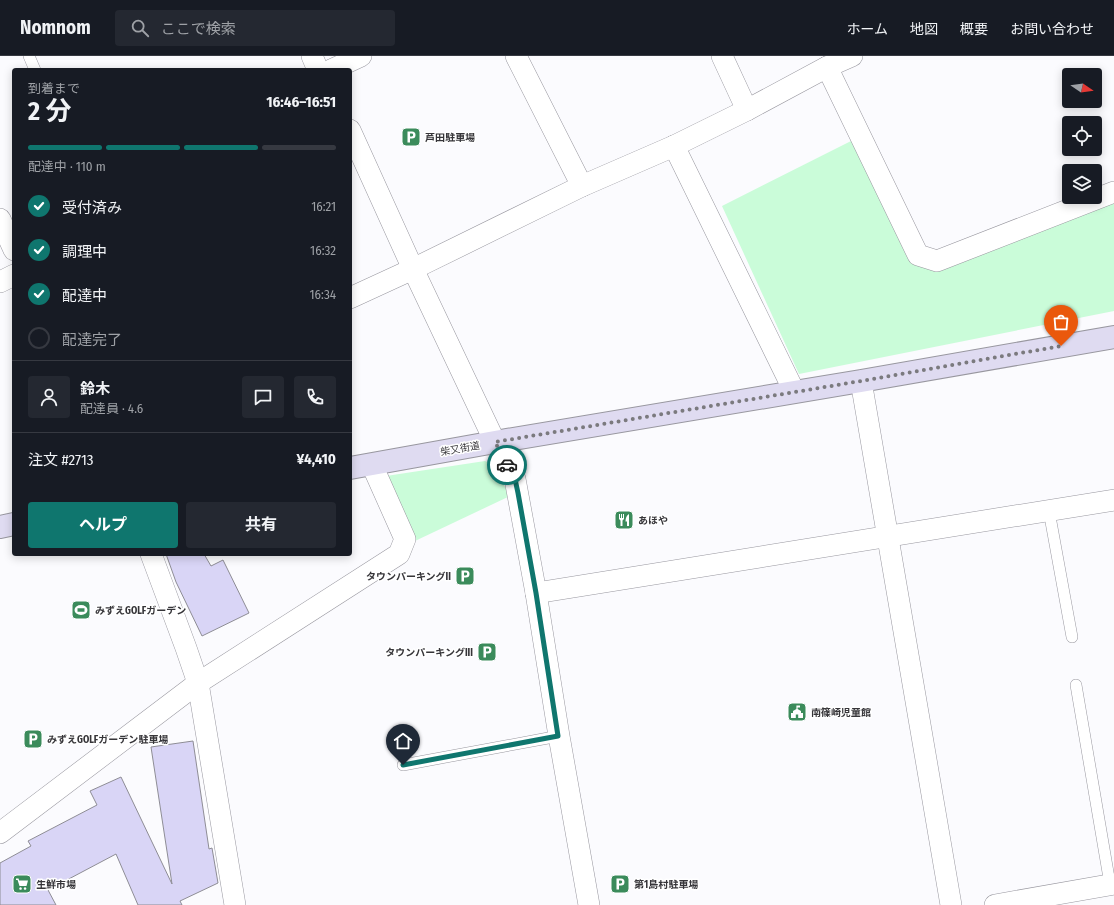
<!DOCTYPE html>
<html lang="ja">
<head>
<meta charset="utf-8">
<style>
	body { margin:0; font-family:"Fira Sans Condensed","Noto Sans JP",sans-serif; background:#242831; color:#f1f3f6; height:100vh; display:flex; flex-direction:column; font-size:15px; white-space:nowrap }
	* { box-sizing:border-box; margin:0 }
	p { font-size:13px; color:#9ea1a6 }
	.icon { flex:none; width:22px; height:22px; fill:none; stroke:currentColor; stroke-width:2; stroke-linecap:round; stroke-linejoin:round }
	.map { position:relative; flex:1; overflow:hidden }
	.sheet { position:absolute; left:12px; top:12px; width:340px; height:488px; display:flex; flex-direction:column; background:#171b24; border-radius:4px; box-shadow:0 2px 10px #0003 }
	.sheet>* { flex:none }
	.needle { width:26px; rotate:103deg }
	.buttons { position:absolute; left:1062px; top:12px; display:grid; gap:8px }
	.buttons a { display:grid; place-items:center; width:40px; height:40px; border-radius:4px; background:#171b24; box-shadow:0 2px 10px #0003; font-size:20px }
	.pin { position:absolute; display:grid; place-items:center; width:34px; height:34px; color:#fff; margin:-41px -17px; border-radius:50% 50% 50% 0; rotate:-45deg; box-shadow:0 0 4px #0007 }
	.pin .icon { rotate:45deg }
	.courier { position:absolute; display:grid; place-items:center; width:40px; height:40px; margin:-20px; border:3px solid #0f766e; border-radius:50%; background:#fff; color:#222; box-shadow:0 1px 5px #0007 }
	.overview em { font-style:normal; font-weight:700 }
	.overview div { display:flex; flex-direction:column-reverse }
	.overview { display:flex; align-items:center; justify-content:space-between; height:68px; padding:0 16px }
	h1 { font-size:26px; font-weight:700; line-height:30px }
	.bar { display:grid; grid-template-columns:repeat(4,1fr); gap:6px 4px; align-content:center; height:48px; padding:0 16px }
	.bar i { height:5px; border-radius:3px; background:#363941 }
	.bar .active { background:#0f766e }
	.bar p { grid-column:span 4 }
	.line { display:flex; align-items:center; gap:10px; padding:0 16px; border-top:1px solid #363941 }
	.line div { flex:1 }
	.round { display:grid; place-items:center; flex:none; width:42px; height:42px; border-radius:4px; background:#242831 }
	ol { padding:0 16px; list-style:none }
	li { display:flex; align-items:center; gap:12px; height:44px }
	li p { margin-inline-start:auto }
	li .icon { padding:4px; border-radius:50%; background:#0f766e; color:#fff; stroke-width:4 }
	li:last-child { color:#9ea1a6 }
	li i { width:22px; height:22px; border:2px solid #363941; border-radius:50% }
	.cta { display:flex; gap:8px; margin-top:auto; padding:8px 16px }
	.cta a { flex:1; height:46px; border-radius:4px; background:#0f766e; color:#fff; font-size:16px; font-weight:700; line-height:46px; text-align:center }
	.cta a+a { background:#242831; color:#f1f3f6 }
	header { display:flex; align-items:center; gap:24px; box-sizing:border-box; height:56px; padding:0 20px; background:#171b24; border-bottom:1px solid #363941 }
	header strong { font-size:19px }
	nav { display:flex; gap:22px; margin-inline-start:auto; font-size:14px }
	.search { width:280px; height:36px; background:#242831; display:flex; align-items:center; gap:10px; box-sizing:border-box; padding:0 14px; border-radius:4px; color:#9ea1a6; font-size:15px }
	.map>svg:first-child { display:block }
	.green { fill:#cafcd9 }
	.building { fill:#d9d5f6; stroke:#8e8d95 }
	.lines { fill:none; stroke-linecap:round; stroke-linejoin:round }
	.service-casing { stroke:#98979f; stroke-width:12 }
	.minor-casing { stroke:#98979f; stroke-width:22 }
	.secondary-casing { stroke:#98979f; stroke-width:24 }
	.service { stroke:#fff; stroke-width:11 }
	.minor { stroke:#fff; stroke-width:21 }
	.secondary { stroke:#dfdbf1; stroke-width:22 }
	.done { stroke:#7b7a7e; stroke-width:4; stroke-dasharray:0 7.2 }
	.route { stroke:#0f766e; stroke-width:5 }
	.labels { text-anchor:middle; stroke-width:3; stroke-linejoin:round; paint-order:stroke }
	.poi-label { font-size:10px; font-weight:bold; fill:#363539; stroke:#fff; text-anchor:start }
	.street-label { font-size:10px; fill:#363539; stroke:#fff }
</style>
</head>
<body>
<header>
<strong>Nomnom</strong>
<div class="search"><svg class="icon" aria-label="search" viewBox="0 0 24 24"><circle cx="10" cy="10" r="6"/><path d="M15 15l6 6"/></svg>ここで検索</div>
<nav><a>ホーム</a><a>地図</a><a>概要</a><a>お問い合わせ</a></nav>
</header>
<div class="map">
<svg width="1114" height="849" viewBox="0 0 1114 849">
	<rect width="100%" height="100%" fill="#fbfbfe"/>
	<g class="green">
		<polygon points="853,84 912,207 1114,145 1114,255 799,318 722,150"/>
		<polygon points="485,405 493,409 510,440 415,485 386,420"/>
	</g>
	<g class="building">
		<polygon points="166,498 204,498 211,510 223,504 249,557 202,580 176,526"/>
		<polygon points="193,685 209,793 212,792 218,827 180,845 182,849 138,849 116,798 48,834 56,849 0,849 0,807 31,790 28,785 97,749 90,735 121,721 172,828 151,691"/>
	</g>
	<g class="lines">
		<defs>
			<g id="service">
				<polyline points="29,0 35,14"/>
				<polyline points="1049,455 1072,581"/>
				<polyline points="1076,629 1110,828"/>
				<polyline points="403,709 559,680"/>
			</g>
			<g id="minor">
				<polyline points="312,0 318,14"/>
				<polyline points="516,0 582,130"/>
				<polyline points="722,0 747,54"/>
				<polyline points="827,11 918,199 937,205 1114,136"/>
				<polyline points="331,14 361,0"/>
				<polyline points="350,74 413,213 495,386 515,423 536,537 559,680 589,849"/>
				<polyline points="674,90 794,335"/>
				<polyline points="0,163 14,194"/>
				<polyline points="0,226 14,219"/>
				<polyline points="350,242 413,213 582,130 674,90 747,54 827,11 852,0"/>
				<polyline points="861,325 951,849"/>
				<polyline points="151,498 186,592 198,627 235,849"/>
				<polyline points="536,537 1114,444"/>
				<polyline points="0,777 198,627 399,498 405,483 372,409"/>
				<polyline points="995,849 1114,828"/>
			</g>
			<g id="secondary">
				<polyline points="350,412 495,386 861,325 1114,281"/>
				<polyline points="0,471 14,468"/>
			</g>
		</defs>
		<use href="#service" class="service-casing"/>
		<use href="#minor" class="minor-casing"/>
		<use href="#secondary" class="secondary-casing"/>
		<use href="#service" class="service"/>
		<use href="#minor" class="minor"/>
		<use href="#secondary" class="secondary"/>
	</g>
	<g class="lines">
		<polyline class="done" points="507,409 495,386 861,325 1061,290"/>
		<polyline class="route" points="403,709 558,680 536,537 518,437 515,423 507,409"/>
	</g>
	<defs>
		<symbol id="parking-square" viewBox="-11 -11 22 22"><rect x="-9" y="-9" width="18" height="18" rx="4" fill="#3b8b5b" stroke="#fff"/><path d="M-3.5-5.5H1a3.5 3.5 0 0 1 0 7H-1V5.5H-3.5ZM-1-3.4V-.6H.8a1.4 1.4 0 0 0 0-2.8Z" fill="#fff"/></symbol>
		<symbol id="restaurant-square" viewBox="-11 -11 22 22"><rect x="-9" y="-9" width="18" height="18" rx="4" fill="#3b8b5b" stroke="#fff"/><path d="M-5-6h1v4h1v-4h1v4h1v-4h1v5L-1.5 .5V6h-2V.5L-5-1ZM5-6V6H3V1.5H1.5Q1.5-4 5-6Z" fill="#fff"/></symbol>
		<symbol id="stadium-square" viewBox="-11 -11 22 22"><rect x="-9" y="-9" width="18" height="18" rx="4" fill="#3b8b5b" stroke="#fff"/><path d="M0-5a6.5 5 0 1 0 0 10a6.5 5 0 1 0 0-10ZM-3.5-1.8h7v3.6h-7Z" fill="#fff"/></symbol>
		<symbol id="civic-square" viewBox="-11 -11 22 22"><rect x="-9" y="-9" width="18" height="18" rx="4" fill="#3b8b5b" stroke="#fff"/><path d="M-.6-6.5H3V-4.5H.6V-3L4-1V1h2V6H-6V1h2V-1L-.6-3ZM-1.2 2.5V6h2.4V2.5Z" fill="#fff"/></symbol>
		<symbol id="supermarket-square" viewBox="-11 -11 22 22"><rect x="-9" y="-9" width="18" height="18" rx="4" fill="#3b8b5b" stroke="#fff"/><path d="M-6-5.5h2.5l.6 2H6L4.5 2H-2.5L-4.4-4H-6ZM-1.5 3.2a1.3 1.3 0 1 0 .1 0ZM3 3.2a1.3 1.3 0 1 0 .1 0Z" fill="#fff"/></symbol>
	</defs>
	<g fill-rule="evenodd">
		<use href="#parking-square" x="400" y="70" width="22" height="22"/>
		<use href="#restaurant-square" x="613" y="453" width="22" height="22"/>
		<use href="#parking-square" x="454" y="509" width="22" height="22"/>
		<use href="#stadium-square" x="70" y="543" width="22" height="22"/>
		<use href="#parking-square" x="476" y="585" width="22" height="22"/>
		<use href="#civic-square" x="786" y="645" width="22" height="22"/>
		<use href="#parking-square" x="22" y="672" width="22" height="22"/>
		<use href="#supermarket-square" x="11" y="817" width="22" height="22"/>
		<use href="#parking-square" x="609" y="817" width="22" height="22"/>
	</g>
	<g class="labels">
		<g class="poi-label">
			<text x="425" y="85">芦田駐車場</text>
			<text x="638" y="468">あほや</text>
			<text x="451" y="524" text-anchor="end">タウンパーキングII</text>
			<text x="95" y="558">みずえGOLFガーデン</text>
			<text x="473" y="600" text-anchor="end">タウンパーキングIII</text>
			<text x="811" y="660">南篠崎児童館</text>
			<text x="47" y="687">みずえGOLFガーデン駐車場</text>
			<text x="36" y="832">生鮮市場</text>
			<text x="634" y="832">第1島村駐車場</text>
		</g>
		<g class="street-label">
			<text transform="translate(460 392) rotate(-10)" y="4">柴又街道</text>
		</g>
	</g>
</svg>
<div class="buttons">
<a><svg class="needle" viewBox="-14 -14 28 28"><path d="M0-13l5 13h-10z" fill="#e53935"/><path d="M0 13l5-13h-10z" fill="#9ea1a6"/></svg></a>
<a><svg class="icon" aria-label="locate" viewBox="0 0 24 24"><circle cx="12" cy="12" r="6"/><path d="M12 2v4M12 18v4M2 12h4M18 12h4"/></svg></a>
<a><svg class="icon" aria-label="layers" viewBox="0 0 24 24"><path d="M12 4l9 5-9 5-9-5zM3 14l9 5 9-5"/></svg></a>
</div>
<div class="pin" style="left:1061px;top:290px;background:#ea580c"><svg class="icon" aria-label="bag" viewBox="0 0 24 24"><path d="M5 8h14l-1 12H6zM9 8a3 3 0 0 1 6 0"/></svg></div>
<div class="pin" style="left:403px;top:709px;background:#1f2937"><svg class="icon" aria-label="home" viewBox="0 0 24 24"><path d="M3 11l9-7 9 7M6 9v11h12V9"/></svg></div>
<div class="courier" style="left:507px;top:409px"><svg class="icon" aria-label="car" viewBox="0 0 24 24"><path d="M5 17H2v-5l4-1 3-4h7l3 4 3 1v5h-3M9 17h6M6 11h13"/><circle cx="7" cy="17" r="2"/><circle cx="17" cy="17" r="2"/></svg></div>
<section class="sheet">
<div class="overview"><div><h1>2 分</h1><p>到着まで</p></div><em>16:46–16:51</em></div>
<div class="bar"><i class="active"></i><i class="active"></i><i class="active"></i><i></i><p>配達中 · 110 m</p></div>
<ol>
<li><svg class="icon" aria-label="check" viewBox="0 0 24 24"><path d="M5 12l5 5 9-10"/></svg>受付済み<p>16:21</p></li>
<li><svg class="icon" aria-label="check" viewBox="0 0 24 24"><path d="M5 12l5 5 9-10"/></svg>調理中<p>16:32</p></li>
<li><svg class="icon" aria-label="check" viewBox="0 0 24 24"><path d="M5 12l5 5 9-10"/></svg>配達中<p>16:34</p></li>
<li><i></i>配達完了</li>
</ol>
<div class="line" style="height:72px"><a class="round"><svg class="icon" aria-label="person" viewBox="0 0 24 24"><circle cx="12" cy="8" r="4"/><path d="M4 21q1-7 8-7t8 7"/></svg></a><div><b>鈴木</b><p>配達員 · 4.6</p></div><a class="round"><svg class="icon" aria-label="chat" viewBox="0 0 24 24"><path d="M4 5h16v11H9l-5 4z"/></svg></a><a class="round"><svg class="icon" aria-label="phone" viewBox="0 0 24 24"><path d="M5 4h4l2 5-3 2q2 4 5 5l2-3 5 2v4C11 20 4 13 5 4z"/></svg></a></div>
<div class="line" style="height:52px"><div>注文 #2713</div><b>¥4,410</b></div>
<div class="cta"><a>ヘルプ</a><a>共有</a></div>
</section>
</div>
</body>
</html>
